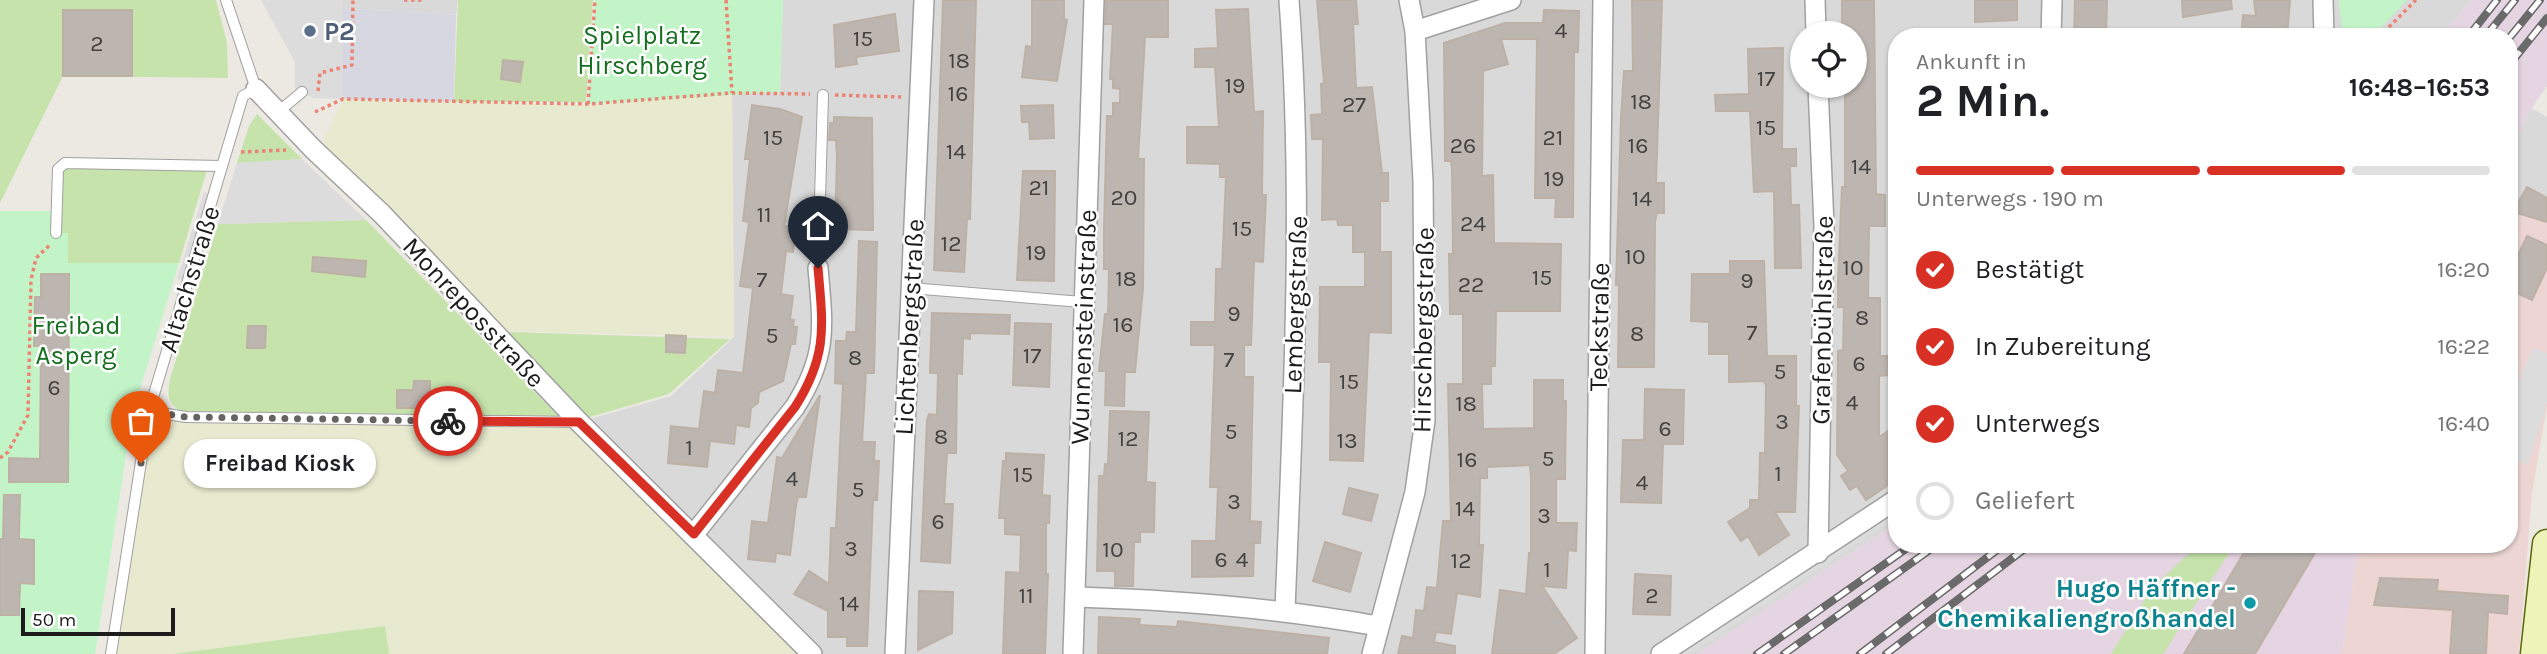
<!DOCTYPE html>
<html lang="de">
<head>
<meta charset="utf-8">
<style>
	body { margin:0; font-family:Karla,sans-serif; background:#f2f2f2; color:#202124; height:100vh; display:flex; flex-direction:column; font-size:26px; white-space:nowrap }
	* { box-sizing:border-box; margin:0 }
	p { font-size:23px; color:#757577 }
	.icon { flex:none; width:38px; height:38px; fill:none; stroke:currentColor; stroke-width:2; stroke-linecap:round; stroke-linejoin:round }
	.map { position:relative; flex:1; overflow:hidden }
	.panel { position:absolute; left:1888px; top:28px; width:630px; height:525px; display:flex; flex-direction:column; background:#fff; border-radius:28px; box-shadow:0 2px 5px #0004 }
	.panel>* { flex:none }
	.fabs { position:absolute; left:1790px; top:21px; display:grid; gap:14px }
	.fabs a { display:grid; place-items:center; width:77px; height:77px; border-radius:50%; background:#fff; box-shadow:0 2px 5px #0004; font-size:35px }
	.scale { position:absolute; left:21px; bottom:18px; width:154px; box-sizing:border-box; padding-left:7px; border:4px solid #1c1c1c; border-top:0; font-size:19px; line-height:24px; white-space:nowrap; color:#1c1c1c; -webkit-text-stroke:5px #fff; paint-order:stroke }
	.pin { position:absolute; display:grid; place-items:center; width:60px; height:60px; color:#fff; margin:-72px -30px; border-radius:50% 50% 50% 0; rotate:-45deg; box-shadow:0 0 7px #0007 }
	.pin .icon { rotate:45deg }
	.courier { position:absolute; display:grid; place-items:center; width:70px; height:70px; margin:-35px; border:5px solid #d93025; border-radius:50%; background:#fff; color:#222; box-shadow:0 2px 9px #0007 }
	.bubble { position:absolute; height:49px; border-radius:24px; background:#fff; box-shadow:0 2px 5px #0004; font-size:23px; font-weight:700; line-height:49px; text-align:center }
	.head em { font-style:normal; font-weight:700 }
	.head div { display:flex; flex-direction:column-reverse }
	.head { display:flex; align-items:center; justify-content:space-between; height:119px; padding:0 28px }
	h1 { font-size:46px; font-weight:700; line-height:52px }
	.bar { display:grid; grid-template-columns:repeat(4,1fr); gap:10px 7px; align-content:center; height:84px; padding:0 28px }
	.bar i { height:9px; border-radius:5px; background:#e0e0e0 }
	.bar .on { background:#d93025 }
	.bar p { grid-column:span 4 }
	ol { padding:0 28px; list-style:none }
	li { display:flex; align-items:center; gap:21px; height:77px }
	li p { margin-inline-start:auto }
	li .icon { padding:7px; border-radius:50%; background:#d93025; color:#fff; stroke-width:4 }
	li:last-child { color:#757577 }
	li i { width:38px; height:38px; border:4px solid #e0e0e0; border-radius:50% }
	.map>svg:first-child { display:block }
	.residential { fill:#dad9d9; fill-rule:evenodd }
	.commercial { fill:#ecd5d3 }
	.industrial { fill:#e5d5e2 }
	.farmland { fill:#e7eacf }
	.grass { fill:#c6e3ac }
	.park { fill:#c2f4c8 }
	.parking { fill:#dcdcdc }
	.plaza { fill:#d7d7e2 }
	.building { fill:#bcb5b0; stroke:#bdb1a6; stroke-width:2 }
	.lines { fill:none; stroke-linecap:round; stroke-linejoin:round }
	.lane-casing { stroke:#a0a0a0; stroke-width:12 }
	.street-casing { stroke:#a0a0a0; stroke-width:22 }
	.secondary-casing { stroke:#5b680e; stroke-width:31 }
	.path { stroke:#ec8474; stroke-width:3.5; stroke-dasharray:3.5 3.5; stroke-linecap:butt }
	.lane { stroke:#fff; stroke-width:10 }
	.street { stroke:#fff; stroke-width:19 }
	.secondary { stroke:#eef3ba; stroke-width:28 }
	.rail-casing { stroke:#6a6a6a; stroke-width:8 }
	.rail { stroke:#fff; stroke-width:5; stroke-dasharray:16; stroke-linecap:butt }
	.done { stroke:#656462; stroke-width:7; stroke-dasharray:0 12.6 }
	.route { stroke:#d93025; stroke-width:9 }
	.service-dot { fill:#5c6f8a; stroke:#fff; stroke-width:2.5 }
	.culture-dot { fill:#0f9aa8; stroke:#fff; stroke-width:2.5 }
	.labels { text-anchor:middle; stroke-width:5; stroke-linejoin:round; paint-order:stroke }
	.number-label { font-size:23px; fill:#444241 }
	.service-label { font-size:26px; font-weight:bold; fill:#4e5e75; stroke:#fff; text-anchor:start }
	.park-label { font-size:26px; fill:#156f1f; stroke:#fff }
	.street-label { font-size:26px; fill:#1c1c1c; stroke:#fff }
	.culture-label { font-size:26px; font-weight:bold; fill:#0d838f; stroke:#fff; text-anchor:end }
</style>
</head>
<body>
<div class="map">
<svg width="2547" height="654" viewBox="0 0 2547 654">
	<rect width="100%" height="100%" fill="#ece9e3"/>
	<g class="residential">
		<polygon points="343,0 458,0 456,15 343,8"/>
		<path d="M783 0H2471L2441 37H1897V523L1697 654H806L579 422 671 396 734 337 732 93 780 92ZM1802 33H1855V86H1802Z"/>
		<polygon points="2531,108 2547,117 2547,223 2510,212 2510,149"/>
	</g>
	<polygon class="commercial" points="2510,212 2547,223 2547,406 2532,493 2519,654 2342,654 2359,544 2510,544"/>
	<g class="industrial">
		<polygon points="2471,0 2547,0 2547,86 2531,109 2510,149 2510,37 2441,37"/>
		<polygon points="1897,523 1897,544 2359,544 2342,654 1697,654"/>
	</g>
	<g class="farmland">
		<polygon points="732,93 734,337 508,331 322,143 343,99 588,105"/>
		<polygon points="149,411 186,417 579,422 806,654 389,654 384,626 173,654 111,654"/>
	</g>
	<g class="grass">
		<polygon points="0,0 216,0 227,43 228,78 63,76 0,203"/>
		<polygon points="458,0 593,0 586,102 454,102"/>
		<polygon points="257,114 302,159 237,163 249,126"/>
		<path d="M65 163H209L179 263H67C54 231 48 195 65 163Z"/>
		<path d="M366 220 558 416 180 411C166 401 168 394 170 379L218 224Z"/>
		<polygon points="507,332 730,339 669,394 583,419"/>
		<polygon points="2199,544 2235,544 2163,654 2111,654 2152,588"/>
		<polygon points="385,626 389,654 173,654"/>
	</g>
	<g class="park">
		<polygon points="595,0 783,0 780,92 588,104"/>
		<polygon points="2339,0 2407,0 2372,37 2343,37"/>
		<polygon points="0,211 51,211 51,233 68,233 68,263 179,263 133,411 95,654 0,654"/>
	</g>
	<g class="parking">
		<polygon points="261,0 343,0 343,99 313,98 295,89 295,62"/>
		<polygon points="302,159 366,220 218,224 237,163"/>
		<polygon points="204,192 210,195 185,281 177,279"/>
		<polygon points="2533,348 2547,353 2547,402 2528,465 2510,458 2510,399"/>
		<polygon points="1897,506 1897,517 1823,566 1689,654 1672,654"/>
	</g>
	<polygon class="plaza" points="343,8 456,15 454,102 343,99"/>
	<g class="building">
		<polygon points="943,0 976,0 970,219 967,219 964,272 934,270"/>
		<polygon points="1032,0 1064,0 1064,19 1067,20 1057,81 1022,77 1026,46 1032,47"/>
		<polygon points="1106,0 1168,0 1168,37 1145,37 1138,159 1144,159 1143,288 1135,372 1125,372 1124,406 1105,405 1106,371 1099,371 1105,314 1108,314 1109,269 1104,269 1104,229 1107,116 1113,116 1113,103 1120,103 1120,89 1113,88 1113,79 1110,79 1113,24 1105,24"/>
		<polygon points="1317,0 1356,0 1358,24 1353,24 1356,88 1372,87 1382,173 1388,173 1388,201 1380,201 1380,252 1391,252 1391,333 1369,332 1363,461 1330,460 1331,362 1319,362 1320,287 1365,287 1365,252 1353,252 1353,225 1338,225 1337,219 1322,220 1323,139 1312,139 1311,115 1322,114 1321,84 1324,83"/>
		<polygon points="1632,0 1662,0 1656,183 1664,183 1664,213 1657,213 1655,221 1654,367 1618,367 1619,285 1616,285 1621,118 1624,71 1633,71"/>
		<polygon points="1842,0 1874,0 1876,194 1885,195 1885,226 1869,226 1868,298 1880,298 1880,356 1897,356 1897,374 1879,376 1879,437 1897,425 1897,479 1866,500 1857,486 1850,490 1841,476 1848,471 1837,455 1838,351 1843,350 1844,307 1838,307 1838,281 1842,187 1845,187 1845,86 1855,86 1855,33 1842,33"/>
		<polygon points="1975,0 2017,0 2017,20 1975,22"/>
		<polygon points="2075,0 2107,0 2106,37 2074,37"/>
		<polygon points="2182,0 2231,0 2232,9 2183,17"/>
		<polygon points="2254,0 2290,0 2287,37 2241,37 2243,15 2256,16"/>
		<polygon points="1248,9 1254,112 1263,111 1262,195 1266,195 1263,262 1254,261 1251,345 1244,345 1244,377 1253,377 1250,521 1261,522 1260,543 1254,543 1253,576 1192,577 1192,541 1216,541 1218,487 1210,487 1215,345 1191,345 1191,322 1215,322 1216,269 1222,269 1226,177 1220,177 1220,164 1187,163 1187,127 1219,127 1215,67 1195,67 1195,49 1218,48 1216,10"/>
		<rect x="63" y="10" width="69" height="66"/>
		<polygon points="1544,10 1579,11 1578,52 1574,52 1573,217 1555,217 1556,198 1535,198 1537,39 1501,39 1508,64 1483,71 1482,176 1493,175 1494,243 1561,244 1560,311 1496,311 1495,366 1491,366 1491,384 1482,384 1483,429 1534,428 1534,380 1563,380 1563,401 1566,401 1565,479 1556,479 1556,523 1577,523 1576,551 1568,550 1566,588 1542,586 1577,638 1554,654 1492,654 1500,590 1526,594 1529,553 1531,553 1531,478 1530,465 1487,467 1487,478 1480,478 1479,545 1483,545 1480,597 1457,593 1451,634 1436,632 1434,642 1455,646 1455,654 1398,654 1402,636 1413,638 1416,610 1424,611 1427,587 1437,588 1443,521 1451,521 1448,384 1463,384 1463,314 1450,314 1449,254 1453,254 1452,169 1451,161 1445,161 1444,43 1505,23 1543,23"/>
		<polygon points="895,14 899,51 856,57 857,64 836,67 834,25"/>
		<polygon points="1783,48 1782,149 1796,149 1796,166 1790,166 1791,205 1799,205 1801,268 1775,268 1774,191 1754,192 1750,111 1716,111 1715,95 1749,94 1748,49"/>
		<polygon points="503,60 523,62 520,82 501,79"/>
		<polygon points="752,105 780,109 802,117 784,226 796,227 794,244 793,252 786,251 781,294 793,296 790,320 794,320 793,327 797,327 795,344 791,344 783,381 759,392 758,403 751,408 749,427 736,425 734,444 710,441 707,467 668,463 671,426 699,429 704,391 715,393 718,370 743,373 753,288 740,286 749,222 743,221 750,159 745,159"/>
		<polygon points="1053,105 1054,138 1030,139 1029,122 1022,122 1021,106"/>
		<polygon points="834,117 872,118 873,230 835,229 837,156 836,140 829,140 830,123 834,123"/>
		<polygon points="1023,171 1055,171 1054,281 1017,280"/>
		<polygon points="2527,187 2547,198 2547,222 2513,212"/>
		<polygon points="2527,236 2547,245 2547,268 2532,300 2510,290 2510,272"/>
		<polygon points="859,241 877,242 874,373 866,373 862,442 875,442 874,461 879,461 877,500 873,500 867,646 847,646 847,637 828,637 828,611 794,594 809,571 829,584 831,528 836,528 843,384 835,383 836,341 846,341 847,332 856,332"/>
		<polygon points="313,257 366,261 365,277 312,271"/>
		<polygon points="1730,261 1764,261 1767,356 1796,356 1796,406 1799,406 1795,512 1775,512 1789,535 1759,555 1748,536 1741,541 1728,522 1750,508 1750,500 1759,500 1760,453 1765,453 1766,386 1764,381 1729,382 1729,354 1709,354 1709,322 1691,321 1692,274 1730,274"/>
		<polygon points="41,274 69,274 68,482 9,482 9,458 40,459 41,346 34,346 35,297 41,297"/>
		<polygon points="932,313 1010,315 1009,334 970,333 970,339 963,338 962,374 957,373 956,453 947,453 944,504 953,504 950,563 921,561 927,420 929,414 937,415 938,373 930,373"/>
		<polygon points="1015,323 1051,324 1049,387 1013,385"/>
		<polygon points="248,326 266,326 265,348 247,348"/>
		<polygon points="666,335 686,336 685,353 666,352"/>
		<polygon points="414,381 430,381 430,408 397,408 397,390 413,390"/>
		<polygon points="1645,389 1684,390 1683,444 1663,444 1661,503 1621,502 1623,440 1644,440"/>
		<polygon points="820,395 806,497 798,497 796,505 790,555 776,553 775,562 748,559 752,521 768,523 777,457 782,458"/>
		<polygon points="1110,411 1149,412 1146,482 1155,483 1154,532 1140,532 1140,542 1134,542 1133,586 1115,586 1115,571 1097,571 1099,476 1104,476 1105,464 1108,464"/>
		<polygon points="1006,453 1044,455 1042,495 1050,496 1049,523 1046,523 1046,574 1048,574 1045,654 1003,654 1006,572 1020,573 1021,535 1005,534 1005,518 999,518 1003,461 1006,461"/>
		<polygon points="1349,488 1378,495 1371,521 1343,514"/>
		<polygon points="4,495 20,495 19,539 34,540 34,584 20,583 19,615 0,615 0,539 3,539"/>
		<polygon points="1325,542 1361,553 1350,592 1313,581"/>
		<polygon points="2249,544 2304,544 2316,551 2255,654 2184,654"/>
		<polygon points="1635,574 1671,576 1670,615 1633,614"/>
		<polygon points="2380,578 2438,580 2437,591 2508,596 2507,614 2488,612 2486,654 2450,654 2453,610 2374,605"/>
		<polygon points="919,591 953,592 952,633 918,650"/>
		<polygon points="1099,617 1140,619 1139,625 1177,627 1178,621 1329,638 1327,654 1098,654"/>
	</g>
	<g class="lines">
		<defs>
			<g id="lane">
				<polyline points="278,112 302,92"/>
				<polyline points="56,233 58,169 65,163 222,166"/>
				<polyline points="818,268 823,95"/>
				<polyline points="910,288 1082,302"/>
				<polyline points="149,411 186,417 578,422"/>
				<polyline points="111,654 149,411 243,96 256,89 226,0"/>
			</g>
			<g id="street">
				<polyline points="1815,0 1816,33"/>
				<polyline points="2323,0 2324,37"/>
				<polyline points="1415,31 1511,0"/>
				<polyline points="2051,37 2052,0"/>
				<polyline points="256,89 313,149 382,214 579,422 812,654"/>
				<path d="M694 534 795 407C828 355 823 326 818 268"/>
				<polyline points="1818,553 1824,226 1818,86"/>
				<path d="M1076 597C1178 600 1277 608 1378 626"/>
				<path d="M1285 610C1293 407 1304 203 1289 0"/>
				<polyline points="895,654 924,0"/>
				<polyline points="1073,654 1094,0"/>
				<polyline points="1372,654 1415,492 1425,420 1423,181 1415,31 1409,0"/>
				<polyline points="1595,654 1603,0"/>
				<polyline points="1661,654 1897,499"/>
			</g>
			<polyline id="secondary" points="2535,654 2547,544"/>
		</defs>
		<use href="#lane" class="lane-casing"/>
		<use href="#street" class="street-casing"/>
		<use href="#secondary" class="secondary-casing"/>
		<g class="path">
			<polyline points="404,0 423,0"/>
			<polyline points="726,0 732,93"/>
			<polyline points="2379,37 2416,0"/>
			<polyline points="318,91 320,73 352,65 353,0"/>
			<polyline points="835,95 901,97"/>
			<polyline points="588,104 595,0"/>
			<polyline points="315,112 343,99 588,104 732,93 810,94"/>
			<polyline points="241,152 286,150"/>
			<polyline points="0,458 8,452 28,415 31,280 36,258 50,245"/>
		</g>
		<use href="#lane" class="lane"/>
		<use href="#street" class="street"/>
		<use href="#secondary" class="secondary"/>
		<defs>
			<g id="rail">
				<polyline points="2468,37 2497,0"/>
				<polyline points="2485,37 2515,0"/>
				<polyline points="2510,37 2540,0"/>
				<polyline points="2510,64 2547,18"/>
				<polyline points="1757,654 1913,544"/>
				<polyline points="1784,654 1938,544"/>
				<polyline points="1860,654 2005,544"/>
				<polyline points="1886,654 2031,544"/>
			</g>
		</defs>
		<use href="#rail" class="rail-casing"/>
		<use href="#rail" class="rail"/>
	</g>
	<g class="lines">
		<polyline class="done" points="141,463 149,411 186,417 448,421"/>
		<path class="route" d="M448 421 579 422 694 534 795 407C828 355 823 326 818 268"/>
	</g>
	<circle class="service-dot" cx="310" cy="31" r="7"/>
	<circle class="culture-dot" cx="2250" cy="603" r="7"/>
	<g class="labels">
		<g class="number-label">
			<text x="1561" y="38">4</text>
			<text x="863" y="46">15</text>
			<text x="97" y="51">2</text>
			<text x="959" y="68">18</text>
			<text x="1766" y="86">17</text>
			<text x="1235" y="93">19</text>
			<text x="958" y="101">16</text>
			<text x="1641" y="109">18</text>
			<text x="1354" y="112">27</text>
			<text x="1766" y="135">15</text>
			<text x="773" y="145">15</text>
			<text x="1553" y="145">21</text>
			<text x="1463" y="153">26</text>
			<text x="1638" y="153">16</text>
			<text x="956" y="159">14</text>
			<text x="1861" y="174">14</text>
			<text x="1554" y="186">19</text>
			<text x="1039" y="195">21</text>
			<text x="1124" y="205">20</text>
			<text x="1642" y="206">14</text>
			<text x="764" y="222">11</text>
			<text x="1473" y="231">24</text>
			<text x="1242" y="236">15</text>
			<text x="951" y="251">12</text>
			<text x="1036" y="260">19</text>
			<text x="1635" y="264">10</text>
			<text x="1853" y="275">10</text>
			<text x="1542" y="285">15</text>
			<text x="1126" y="286">18</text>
			<text x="762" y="287">7</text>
			<text x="1747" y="288">9</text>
			<text x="1471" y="292">22</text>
			<text x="1234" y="321">9</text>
			<text x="1862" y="325">8</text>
			<text x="1123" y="332">16</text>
			<text x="1752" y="340">7</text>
			<text x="1637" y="341">8</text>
			<text x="772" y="343">5</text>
			<text x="1032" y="363">17</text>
			<text x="855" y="365">8</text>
			<text x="1229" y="367">7</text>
			<text x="1859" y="371">6</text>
			<text x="1780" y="379">5</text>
			<text x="1349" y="389">15</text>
			<text x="54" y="395">6</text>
			<text x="1852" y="410">4</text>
			<text x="1466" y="411">18</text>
			<text x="1782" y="429">3</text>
			<text x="1665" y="436">6</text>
			<text x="1231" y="439">5</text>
			<text x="941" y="444">8</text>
			<text x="1128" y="446">12</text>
			<text x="1347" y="448">13</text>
			<text x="689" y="455">1</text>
			<text x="1548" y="466">5</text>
			<text x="1467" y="467">16</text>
			<text x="1778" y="481">1</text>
			<text x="1023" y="482">15</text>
			<text x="792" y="486">4</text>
			<text x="1642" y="490">4</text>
			<text x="858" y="497">5</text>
			<text x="1234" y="509">3</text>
			<text x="1465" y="516">14</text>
			<text x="1544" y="523">3</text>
			<text x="938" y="529">6</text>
			<text x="851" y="556">3</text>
			<text x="1113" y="557">10</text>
			<text x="1221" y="567">6</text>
			<text x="1242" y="567">4</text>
			<text x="1461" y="568">12</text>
			<text x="1547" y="577">1</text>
			<text x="1026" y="603">11</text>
			<text x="1652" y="603">2</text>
			<text x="849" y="611">14</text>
		</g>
		<g class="service-label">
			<text x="324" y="40">P2</text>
		</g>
		<g class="park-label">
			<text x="642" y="44">Spielplatz<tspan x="642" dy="30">Hirschberg</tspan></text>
			<text x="76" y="334">Freibad<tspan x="76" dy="30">Asperg</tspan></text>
		</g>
		<g class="street-label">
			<text transform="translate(189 279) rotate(-73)" y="9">Altachstraße</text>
			<text transform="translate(1295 305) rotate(-88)" y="9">Lembergstraße</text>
			<text transform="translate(474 312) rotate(47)" y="9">Monreposstraße</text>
			<text transform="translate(1822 320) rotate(-89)" y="9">Grafenbühlstraße</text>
			<text transform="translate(909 327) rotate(-87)" y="9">Lichtenbergstraße</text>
			<text transform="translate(1083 327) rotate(-88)" y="9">Wunnensteinstraße</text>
			<text transform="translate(1599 327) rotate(-89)" y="9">Teckstraße</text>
			<text transform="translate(1423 330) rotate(-89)" y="9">Hirschbergstraße</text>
		</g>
		<g class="culture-label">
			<text x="2236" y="597">Hugo Häffner -<tspan x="2236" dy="30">Chemikaliengroßhandel</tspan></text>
		</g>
	</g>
</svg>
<div class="fabs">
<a><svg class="icon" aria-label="locate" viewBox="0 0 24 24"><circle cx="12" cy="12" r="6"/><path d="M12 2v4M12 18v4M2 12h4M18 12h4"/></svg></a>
</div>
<div class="scale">50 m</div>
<div class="pin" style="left:141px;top:463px;background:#ea580c"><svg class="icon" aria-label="bag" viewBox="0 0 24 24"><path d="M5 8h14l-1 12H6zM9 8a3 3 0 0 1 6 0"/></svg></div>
<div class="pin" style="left:818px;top:268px;background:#1f2937"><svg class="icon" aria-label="home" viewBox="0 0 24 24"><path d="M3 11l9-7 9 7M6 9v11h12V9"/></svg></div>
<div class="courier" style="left:448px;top:421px"><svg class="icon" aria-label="bike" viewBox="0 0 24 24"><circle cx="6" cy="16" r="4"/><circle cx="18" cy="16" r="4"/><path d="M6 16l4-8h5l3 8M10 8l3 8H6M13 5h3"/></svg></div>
<div class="bubble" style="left:184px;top:439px;width:192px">Freibad Kiosk</div>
<section class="panel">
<div class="head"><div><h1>2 Min.</h1><p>Ankunft in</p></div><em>16:48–16:53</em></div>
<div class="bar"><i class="on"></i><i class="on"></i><i class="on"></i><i></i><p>Unterwegs · 190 m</p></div>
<ol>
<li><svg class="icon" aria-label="check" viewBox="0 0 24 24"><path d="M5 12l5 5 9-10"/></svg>Bestätigt<p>16:20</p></li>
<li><svg class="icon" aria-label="check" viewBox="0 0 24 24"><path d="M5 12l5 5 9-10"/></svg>In Zubereitung<p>16:22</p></li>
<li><svg class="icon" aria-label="check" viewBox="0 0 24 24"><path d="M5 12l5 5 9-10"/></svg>Unterwegs<p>16:40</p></li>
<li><i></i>Geliefert</li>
</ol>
</section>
</div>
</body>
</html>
